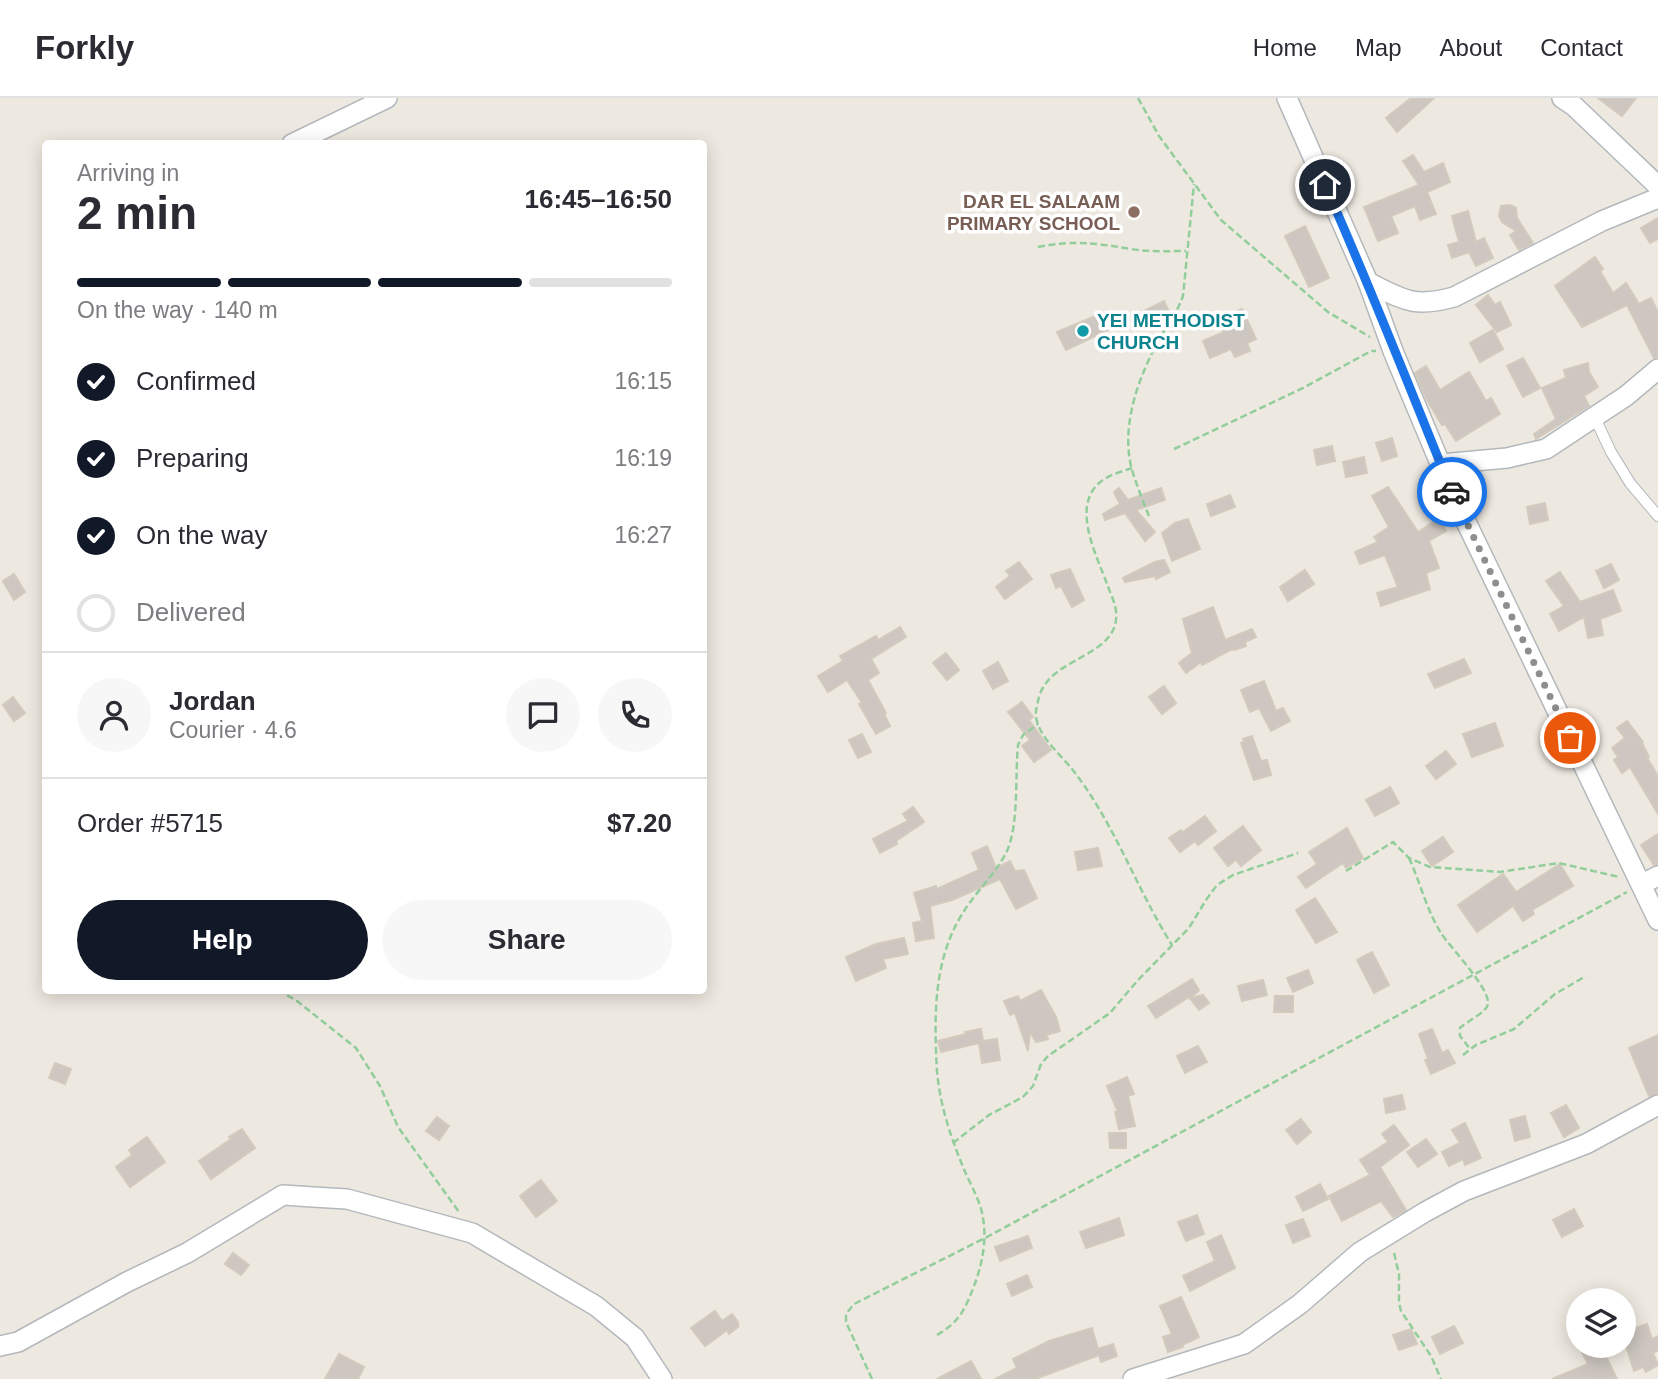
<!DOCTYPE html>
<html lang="en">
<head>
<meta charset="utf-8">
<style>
	body { margin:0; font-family:Helvetica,sans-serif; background:#f7f7f7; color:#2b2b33; height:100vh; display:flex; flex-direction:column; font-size:26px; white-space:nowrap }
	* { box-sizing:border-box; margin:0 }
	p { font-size:23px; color:#7c7c81 }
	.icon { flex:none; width:38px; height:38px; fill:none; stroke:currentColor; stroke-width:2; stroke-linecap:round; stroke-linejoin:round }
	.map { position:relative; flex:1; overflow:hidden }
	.details { position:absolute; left:42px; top:42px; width:665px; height:854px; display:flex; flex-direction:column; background:#fff; border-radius:7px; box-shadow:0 4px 18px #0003 }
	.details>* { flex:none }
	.fabs { position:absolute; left:1566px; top:1190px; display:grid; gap:14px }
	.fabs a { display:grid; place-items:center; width:70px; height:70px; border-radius:50%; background:#fff; box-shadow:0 4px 18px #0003; font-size:35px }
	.pin { position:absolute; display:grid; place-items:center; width:60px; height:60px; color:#fff; margin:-30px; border:4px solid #fff; border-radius:50%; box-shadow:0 2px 7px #0007 }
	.courier { position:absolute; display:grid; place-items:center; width:70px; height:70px; margin:-35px; border:5px solid #1a73e8; border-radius:50%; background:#fff; color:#222; box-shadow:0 2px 9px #0007 }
	.overview em { font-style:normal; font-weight:600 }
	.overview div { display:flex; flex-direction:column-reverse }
	.overview { display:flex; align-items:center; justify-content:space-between; height:119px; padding:0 35px }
	h1 { font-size:46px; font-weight:600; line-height:52px }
	.bar { display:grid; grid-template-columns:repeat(4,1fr); gap:10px 7px; align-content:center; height:84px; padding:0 35px }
	.bar i { height:9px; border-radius:5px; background:#e1e1e2 }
	.bar .on { background:#111827 }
	.bar p { grid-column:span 4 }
	.line { display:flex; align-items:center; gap:18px; padding:0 35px; border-top:2px solid #e1e1e2 }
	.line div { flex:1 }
	.round { display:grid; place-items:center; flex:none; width:74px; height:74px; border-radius:37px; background:#f7f7f7 }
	ol { padding:0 35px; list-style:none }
	li { display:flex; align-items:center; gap:21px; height:77px }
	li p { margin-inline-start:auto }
	li .icon { padding:7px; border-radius:50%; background:#111827; color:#fff; stroke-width:4 }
	li:last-child { color:#7c7c81 }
	li i { width:38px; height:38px; border:4px solid #e1e1e2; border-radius:50% }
	.primary-button { display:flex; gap:14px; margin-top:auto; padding:14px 35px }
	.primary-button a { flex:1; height:80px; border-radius:42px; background:#111827; color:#fff; font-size:28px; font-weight:600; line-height:80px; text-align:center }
	.primary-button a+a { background:#f7f7f7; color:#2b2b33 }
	header { display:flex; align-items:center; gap:42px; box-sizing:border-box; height:98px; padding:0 35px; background:#fff; border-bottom:2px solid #e1e1e2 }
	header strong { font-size:33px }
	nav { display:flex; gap:38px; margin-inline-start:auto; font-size:24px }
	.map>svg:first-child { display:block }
	.building { fill:#cec7c1; stroke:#d3cabd; stroke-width:2 }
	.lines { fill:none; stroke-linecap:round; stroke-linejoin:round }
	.lane-casing { stroke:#b3b8bc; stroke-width:12 }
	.street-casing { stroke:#b3b8bc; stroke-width:22 }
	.path { stroke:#92cd9c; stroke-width:2.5; stroke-dasharray:7 3.5; stroke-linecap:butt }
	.lane { stroke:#fff; stroke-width:10 }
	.street { stroke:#fff; stroke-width:19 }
	.done { stroke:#8d8f8f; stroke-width:7; stroke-dasharray:0 12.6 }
	.route { stroke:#1a73e8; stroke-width:9 }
	.education-dot { fill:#8d6e63; stroke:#fff; stroke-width:2.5 }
	.culture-dot { fill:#0f9aa8; stroke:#fff; stroke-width:2.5 }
	.labels { text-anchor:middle; stroke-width:7; stroke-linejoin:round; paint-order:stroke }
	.education-label { font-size:19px; font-weight:bold; fill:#785e54; stroke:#fff; text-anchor:end }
	.culture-label { font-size:19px; font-weight:bold; fill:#0d838f; stroke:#fff; text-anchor:start }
</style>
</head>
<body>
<header>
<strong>Forkly</strong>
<nav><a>Home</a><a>Map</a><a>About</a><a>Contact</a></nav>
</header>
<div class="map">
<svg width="1658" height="1281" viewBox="0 0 1658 1281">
	<rect width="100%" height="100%" fill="#eee9e0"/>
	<g class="building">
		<polygon points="1411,0 1434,0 1397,34 1386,20"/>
		<polygon points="1598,0 1636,0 1622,18"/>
		<polygon points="1413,57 1424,74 1443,65 1450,84 1427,94 1436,116 1420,122 1415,108 1391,118 1398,135 1378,143 1364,109 1419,87 1403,63"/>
		<polygon points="1510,107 1516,110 1517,120 1533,145 1519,152 1510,137 1516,133 1502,124 1499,118 1501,108"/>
		<polygon points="1468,113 1476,144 1484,140 1493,160 1476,168 1469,154 1452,160 1448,147 1459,144 1452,118"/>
		<polygon points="1658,120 1658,141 1650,145 1641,130"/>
		<polygon points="1305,128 1329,180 1309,189 1285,138"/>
		<polygon points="1595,159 1603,171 1600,173 1613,195 1626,185 1639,206 1651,200 1658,214 1658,259 1654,260 1627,207 1582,229 1555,188"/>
		<polygon points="1488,197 1495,207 1500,204 1511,227 1497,234 1476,207"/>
		<polygon points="1164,203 1170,216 1148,228 1142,214"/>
		<polygon points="1242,211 1256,241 1247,245 1250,253 1235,259 1231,251 1210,260 1203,243 1224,234 1218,220"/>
		<polygon points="1102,215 1108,232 1066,252 1057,234"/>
		<polygon points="1493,232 1503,251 1480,264 1470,245"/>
		<polygon points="1523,260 1540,290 1523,299 1507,268"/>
		<polygon points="1588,265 1589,274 1598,289 1584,298 1589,308 1536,341 1534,336 1556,321 1542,290 1566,280 1564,272"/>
		<polygon points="1426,268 1440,292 1469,274 1486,303 1491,300 1500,316 1456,343 1445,326 1442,327 1427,302 1415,275"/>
		<polygon points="1392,340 1397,358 1382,363 1376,345"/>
		<polygon points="1332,348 1335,363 1317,367 1314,352"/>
		<polygon points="1364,359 1367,375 1346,379 1343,364"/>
		<polygon points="1388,389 1418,434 1438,421 1446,433 1429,443 1439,470 1426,475 1430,491 1381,508 1377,495 1398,489 1385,457 1360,466 1355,454 1378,444 1374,439 1389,429 1372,398"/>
		<polygon points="1119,390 1128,402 1161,390 1165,402 1136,412 1155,434 1145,443 1125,415 1105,422 1103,416 1120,406 1114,394"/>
		<polygon points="1230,397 1235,409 1211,418 1207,406"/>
		<polygon points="1545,405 1548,422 1530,426 1527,409"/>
		<polygon points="1188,421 1200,451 1172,463 1162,435 1175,425"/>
		<polygon points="1164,462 1170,474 1156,481 1155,478 1125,484 1123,480 1155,464"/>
		<polygon points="1019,464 1032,481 1005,501 996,489 1010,478 1006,473"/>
		<polygon points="1611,466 1619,482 1604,490 1596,473"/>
		<polygon points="1070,471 1084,502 1072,509 1061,488 1056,490 1051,477"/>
		<polygon points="1305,472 1314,486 1288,503 1280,489"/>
		<polygon points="1560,474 1580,504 1613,492 1621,513 1600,521 1603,537 1588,540 1584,519 1559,533 1550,516 1564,508 1546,483"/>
		<polygon points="14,476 25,494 14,502 3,483"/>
		<polygon points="1213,509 1225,542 1252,531 1256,539 1245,544 1246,548 1234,552 1234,550 1202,567 1201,564 1186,575 1179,565 1192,555 1183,521"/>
		<polygon points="900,529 906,539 871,561 879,575 868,582 886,615 884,616 890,628 876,636 859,606 862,605 847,582 828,594 818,578 843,563 840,558 876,538 878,542"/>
		<polygon points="946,555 959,572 947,582 933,565"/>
		<polygon points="1464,561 1471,575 1435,590 1428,576"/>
		<polygon points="998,564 1008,583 993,591 983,573"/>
		<polygon points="1264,583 1276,613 1283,610 1290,623 1271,633 1259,610 1250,614 1241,592"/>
		<polygon points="1164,588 1176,605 1162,616 1149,599"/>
		<polygon points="13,599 25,615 14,623 3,607"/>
		<polygon points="1022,604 1033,619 1029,622 1051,652 1034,664 1022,648 1030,642 1008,614"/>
		<polygon points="1627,623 1643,644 1642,645 1649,659 1647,660 1658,678 1658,716 1630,669 1622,675 1614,662 1618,659 1612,650 1625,640 1617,630"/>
		<polygon points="1495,625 1503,648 1472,659 1463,636"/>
		<polygon points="862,636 871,654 858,660 849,642"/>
		<polygon points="1252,638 1261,663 1267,662 1271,677 1254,682 1241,645 1244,644 1243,641"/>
		<polygon points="1446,653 1456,666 1436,681 1426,668"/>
		<polygon points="1390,689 1399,705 1375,718 1366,702"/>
		<polygon points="913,709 924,724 896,743 897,746 880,755 873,741 908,723 903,716"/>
		<polygon points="1205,718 1216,733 1198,747 1195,743 1180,754 1169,740 1181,732 1183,734"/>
		<polygon points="1243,728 1261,752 1241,768 1236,762 1228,768 1214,750"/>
		<polygon points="1347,730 1363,760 1346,770 1343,765 1306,790 1298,779 1317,766 1309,754"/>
		<polygon points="1658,736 1658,766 1654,767 1641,747"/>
		<polygon points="1443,739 1453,754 1432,768 1422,753"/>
		<polygon points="987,748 996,770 1010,763 1015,773 1024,772 1037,800 1016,811 1000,781 952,802 930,808 934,840 916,843 913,825 922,823 914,795 936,788 937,791 979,772 972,755"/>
		<polygon points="1098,750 1102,768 1078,772 1075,754"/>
		<polygon points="1560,766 1573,788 1532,812 1534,816 1523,823 1513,808 1477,834 1458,807 1503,776 1516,794"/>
		<polygon points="1315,800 1337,834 1316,845 1296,812"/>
		<polygon points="904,840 908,856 883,861 886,870 856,883 846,859 876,846"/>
		<polygon points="1372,854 1389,887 1374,895 1357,862"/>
		<polygon points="1308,872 1313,885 1293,894 1287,880"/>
		<polygon points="1192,881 1199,892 1191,900 1203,897 1209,905 1199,912 1189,899 1156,920 1148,908"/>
		<polygon points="1263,882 1267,897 1242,903 1238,888"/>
		<polygon points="1041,892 1056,919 1060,933 1046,937 1048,941 1036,944 1030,934 1028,953 1015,915 1010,917 1004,903 1018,898 1020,903"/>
		<polygon points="1275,898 1293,898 1293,914 1274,914"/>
		<polygon points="981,931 983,943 997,941 1000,962 982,965 979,945 941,954 938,943 966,936 965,934"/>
		<polygon points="1432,931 1442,955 1448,952 1455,965 1431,976 1425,962 1428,961 1419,936"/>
		<polygon points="1658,937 1658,995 1649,998 1629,950"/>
		<polygon points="1198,948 1207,964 1185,975 1177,958"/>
		<polygon points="55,965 71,971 65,986 49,980"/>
		<polygon points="1127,979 1134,996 1128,998 1135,1028 1119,1031 1115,1014 1118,1014 1107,988"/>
		<polygon points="1402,997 1405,1011 1386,1015 1384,1001"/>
		<polygon points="1566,1007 1579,1030 1564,1039 1551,1015"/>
		<polygon points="1525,1018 1530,1039 1515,1043 1510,1022"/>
		<polygon points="437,1019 449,1028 439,1042 426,1033"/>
		<polygon points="1301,1021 1311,1034 1297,1046 1286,1032"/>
		<polygon points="1465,1025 1481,1060 1465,1067 1463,1061 1449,1068 1442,1054 1460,1045 1452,1032"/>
		<polygon points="1394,1027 1409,1047 1380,1069 1406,1112 1393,1119 1381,1103 1342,1123 1329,1098 1370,1077 1360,1062 1388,1044 1382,1036"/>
		<polygon points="242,1031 255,1050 211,1081 199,1063 231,1041 229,1039"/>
		<polygon points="1109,1035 1126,1035 1126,1050 1110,1050"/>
		<polygon points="147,1039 165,1064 130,1089 116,1069 132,1057 129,1052"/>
		<polygon points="1426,1041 1437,1056 1418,1069 1407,1054"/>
		<polygon points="541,1082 557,1103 536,1119 520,1098"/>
		<polygon points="1320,1086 1328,1101 1303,1113 1296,1099"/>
		<polygon points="1574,1111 1583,1128 1562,1139 1553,1122"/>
		<polygon points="1197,1117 1204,1136 1186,1143 1178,1124"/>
		<polygon points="1119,1120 1124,1137 1086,1150 1080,1134"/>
		<polygon points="1303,1121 1310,1138 1293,1145 1286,1127"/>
		<polygon points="1221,1137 1235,1170 1190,1193 1183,1178 1215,1163 1207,1144"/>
		<polygon points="1028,1138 1032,1150 1000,1163 995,1149"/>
		<polygon points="233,1155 249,1167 241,1177 225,1166"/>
		<polygon points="1027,1177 1032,1189 1012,1198 1007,1186"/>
		<polygon points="1181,1199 1199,1239 1182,1247 1183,1249 1168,1254 1163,1239 1172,1236 1160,1208"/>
		<polygon points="715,1213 722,1223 732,1216 738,1224 738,1229 729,1236 727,1232 705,1248 691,1230"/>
		<polygon points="1647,1226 1652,1241 1658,1238 1658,1252 1653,1255 1658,1267 1646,1274 1643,1269 1634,1273 1624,1241 1624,1234"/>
		<polygon points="1454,1228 1463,1245 1440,1256 1432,1239"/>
		<polygon points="1092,1230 1098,1251 1113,1246 1117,1258 1101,1264 1099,1257 1035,1281 995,1281 1017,1270 1013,1261 1049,1243"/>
		<polygon points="1411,1231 1417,1246 1399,1252 1393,1237"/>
		<polygon points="1579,1248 1601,1248 1617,1281 1552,1281 1588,1266"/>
		<polygon points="339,1256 364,1269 358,1281 325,1281"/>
		<polygon points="971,1263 981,1281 937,1281"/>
	</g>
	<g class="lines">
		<defs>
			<polyline id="lane" points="1595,320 1611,354 1630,385 1658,418"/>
			<g id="street">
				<polyline points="1287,0 1368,184 1393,253 1455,401 1658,822"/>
				<polyline points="1562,0 1574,8 1658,88"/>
				<polyline points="292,46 387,0"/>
				<path d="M1368 184C1404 202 1413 210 1454 199L1602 123 1658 100"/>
				<polyline points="1441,366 1507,360 1546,351 1626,298 1658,271"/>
				<polyline points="1642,786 1658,778"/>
				<polyline points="0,1248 18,1244 127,1184 187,1155 283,1097 313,1099 347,1101 472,1135 596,1208 635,1240 662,1281"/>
				<polyline points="1133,1281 1244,1246 1300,1206 1360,1154 1425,1114 1464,1093 1586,1046 1658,1007"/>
			</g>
		</defs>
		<use href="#lane" class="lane-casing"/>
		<use href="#street" class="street-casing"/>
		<g class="path">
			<polyline points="1138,0 1159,38 1221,122 1328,214 1370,239"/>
			<path d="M1038 149C1075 142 1095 145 1131 151 1149 154 1168 153 1186 153"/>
			<polyline points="1174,351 1303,290 1371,253 1376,253"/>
			<path d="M1132 370C1121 374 1107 377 1098 386 1072 411 1097 458 1107 486 1111 497 1118 510 1116 522 1111 561 1046 560 1038 603 1037 609 1035 614 1036 619 1039 639 1060 656 1072 671 1114 724 1136 790 1172 847"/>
			<path d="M1149 418C1143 403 1137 388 1132 372 1121 331 1136 287 1154 251 1163 232 1176 218 1183 198L1194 86"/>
			<path d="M1409 760C1420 784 1427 813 1441 835 1449 848 1490 890 1488 906 1486 915 1467 923 1460 930V938L1470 951"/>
			<polyline points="1346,773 1393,744 1409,760 1430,769 1500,774 1559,765 1619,779"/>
			<polyline points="278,892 297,903 356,950 380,988 398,1029 459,1114"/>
			<polyline points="1463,957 1476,947 1514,931 1555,896 1586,878"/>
			<polyline points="953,1045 989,1017 1023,999 1033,988 1041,966 1048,958 1110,915 1138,882 1189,830 1206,802 1217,787 1233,777 1298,755"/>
			<polyline points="1394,1155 1399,1176 1399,1205 1401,1213 1431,1258 1441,1281"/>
			<path d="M937 1237C959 1224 965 1212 974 1188 982 1167 987 1143 983 1120 981 1105 972 1089 966 1076 952 1043 940 1009 937 973 934 921 933 864 961 818 974 795 996 776 1007 753 1019 726 1015 677 1018 647L1023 637 1038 626"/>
			<polyline points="872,1281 846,1224 846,1216 854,1206 985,1140 1627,794"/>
		</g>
		<use href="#lane" class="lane"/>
		<use href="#street" class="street"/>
	</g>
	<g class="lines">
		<polyline class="done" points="1452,394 1570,640"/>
		<path class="route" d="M1325 87C1370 188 1410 291 1452 394"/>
	</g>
	<circle class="education-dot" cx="1134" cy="114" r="7"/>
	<circle class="culture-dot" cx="1083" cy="233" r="7"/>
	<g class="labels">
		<g class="education-label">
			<text x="1120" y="110">DAR EL SALAAM<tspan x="1120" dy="22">PRIMARY SCHOOL</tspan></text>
		</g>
		<g class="culture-label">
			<text x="1097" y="229">YEI METHODIST<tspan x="1097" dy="22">CHURCH</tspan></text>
		</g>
	</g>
</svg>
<div class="fabs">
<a><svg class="icon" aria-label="layers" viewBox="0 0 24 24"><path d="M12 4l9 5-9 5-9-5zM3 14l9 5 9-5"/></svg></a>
</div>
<div class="pin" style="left:1570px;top:640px;background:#ea580c"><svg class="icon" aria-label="bag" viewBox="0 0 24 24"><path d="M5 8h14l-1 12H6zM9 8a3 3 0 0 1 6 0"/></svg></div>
<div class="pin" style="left:1325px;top:87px;background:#1f2937"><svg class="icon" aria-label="home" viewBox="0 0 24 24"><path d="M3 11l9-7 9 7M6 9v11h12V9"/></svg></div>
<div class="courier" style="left:1452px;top:394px"><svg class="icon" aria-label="car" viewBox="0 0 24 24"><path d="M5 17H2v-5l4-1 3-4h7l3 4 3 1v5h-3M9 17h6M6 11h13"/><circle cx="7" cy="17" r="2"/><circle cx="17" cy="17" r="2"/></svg></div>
<section class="details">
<div class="overview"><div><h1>2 min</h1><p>Arriving in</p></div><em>16:45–16:50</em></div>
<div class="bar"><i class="on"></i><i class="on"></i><i class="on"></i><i></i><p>On the way · 140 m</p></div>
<ol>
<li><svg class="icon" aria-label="check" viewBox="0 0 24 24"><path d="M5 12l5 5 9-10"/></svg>Confirmed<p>16:15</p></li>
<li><svg class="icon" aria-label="check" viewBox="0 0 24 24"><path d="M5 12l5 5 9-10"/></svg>Preparing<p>16:19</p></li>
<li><svg class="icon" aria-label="check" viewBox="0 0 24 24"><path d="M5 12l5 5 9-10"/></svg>On the way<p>16:27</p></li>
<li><i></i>Delivered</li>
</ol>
<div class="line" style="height:126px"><a class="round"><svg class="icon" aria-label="person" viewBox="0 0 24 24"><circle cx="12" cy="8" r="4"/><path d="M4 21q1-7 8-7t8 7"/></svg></a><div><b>Jordan</b><p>Courier · 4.6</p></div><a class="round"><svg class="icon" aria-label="chat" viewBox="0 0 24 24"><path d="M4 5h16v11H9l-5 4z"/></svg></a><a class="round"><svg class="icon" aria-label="phone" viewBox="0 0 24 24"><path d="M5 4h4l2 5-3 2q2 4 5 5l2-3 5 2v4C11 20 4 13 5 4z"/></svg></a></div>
<div class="line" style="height:91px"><div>Order #5715</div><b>$7.20</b></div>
<div class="primary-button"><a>Help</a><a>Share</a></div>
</section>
</div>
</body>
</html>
